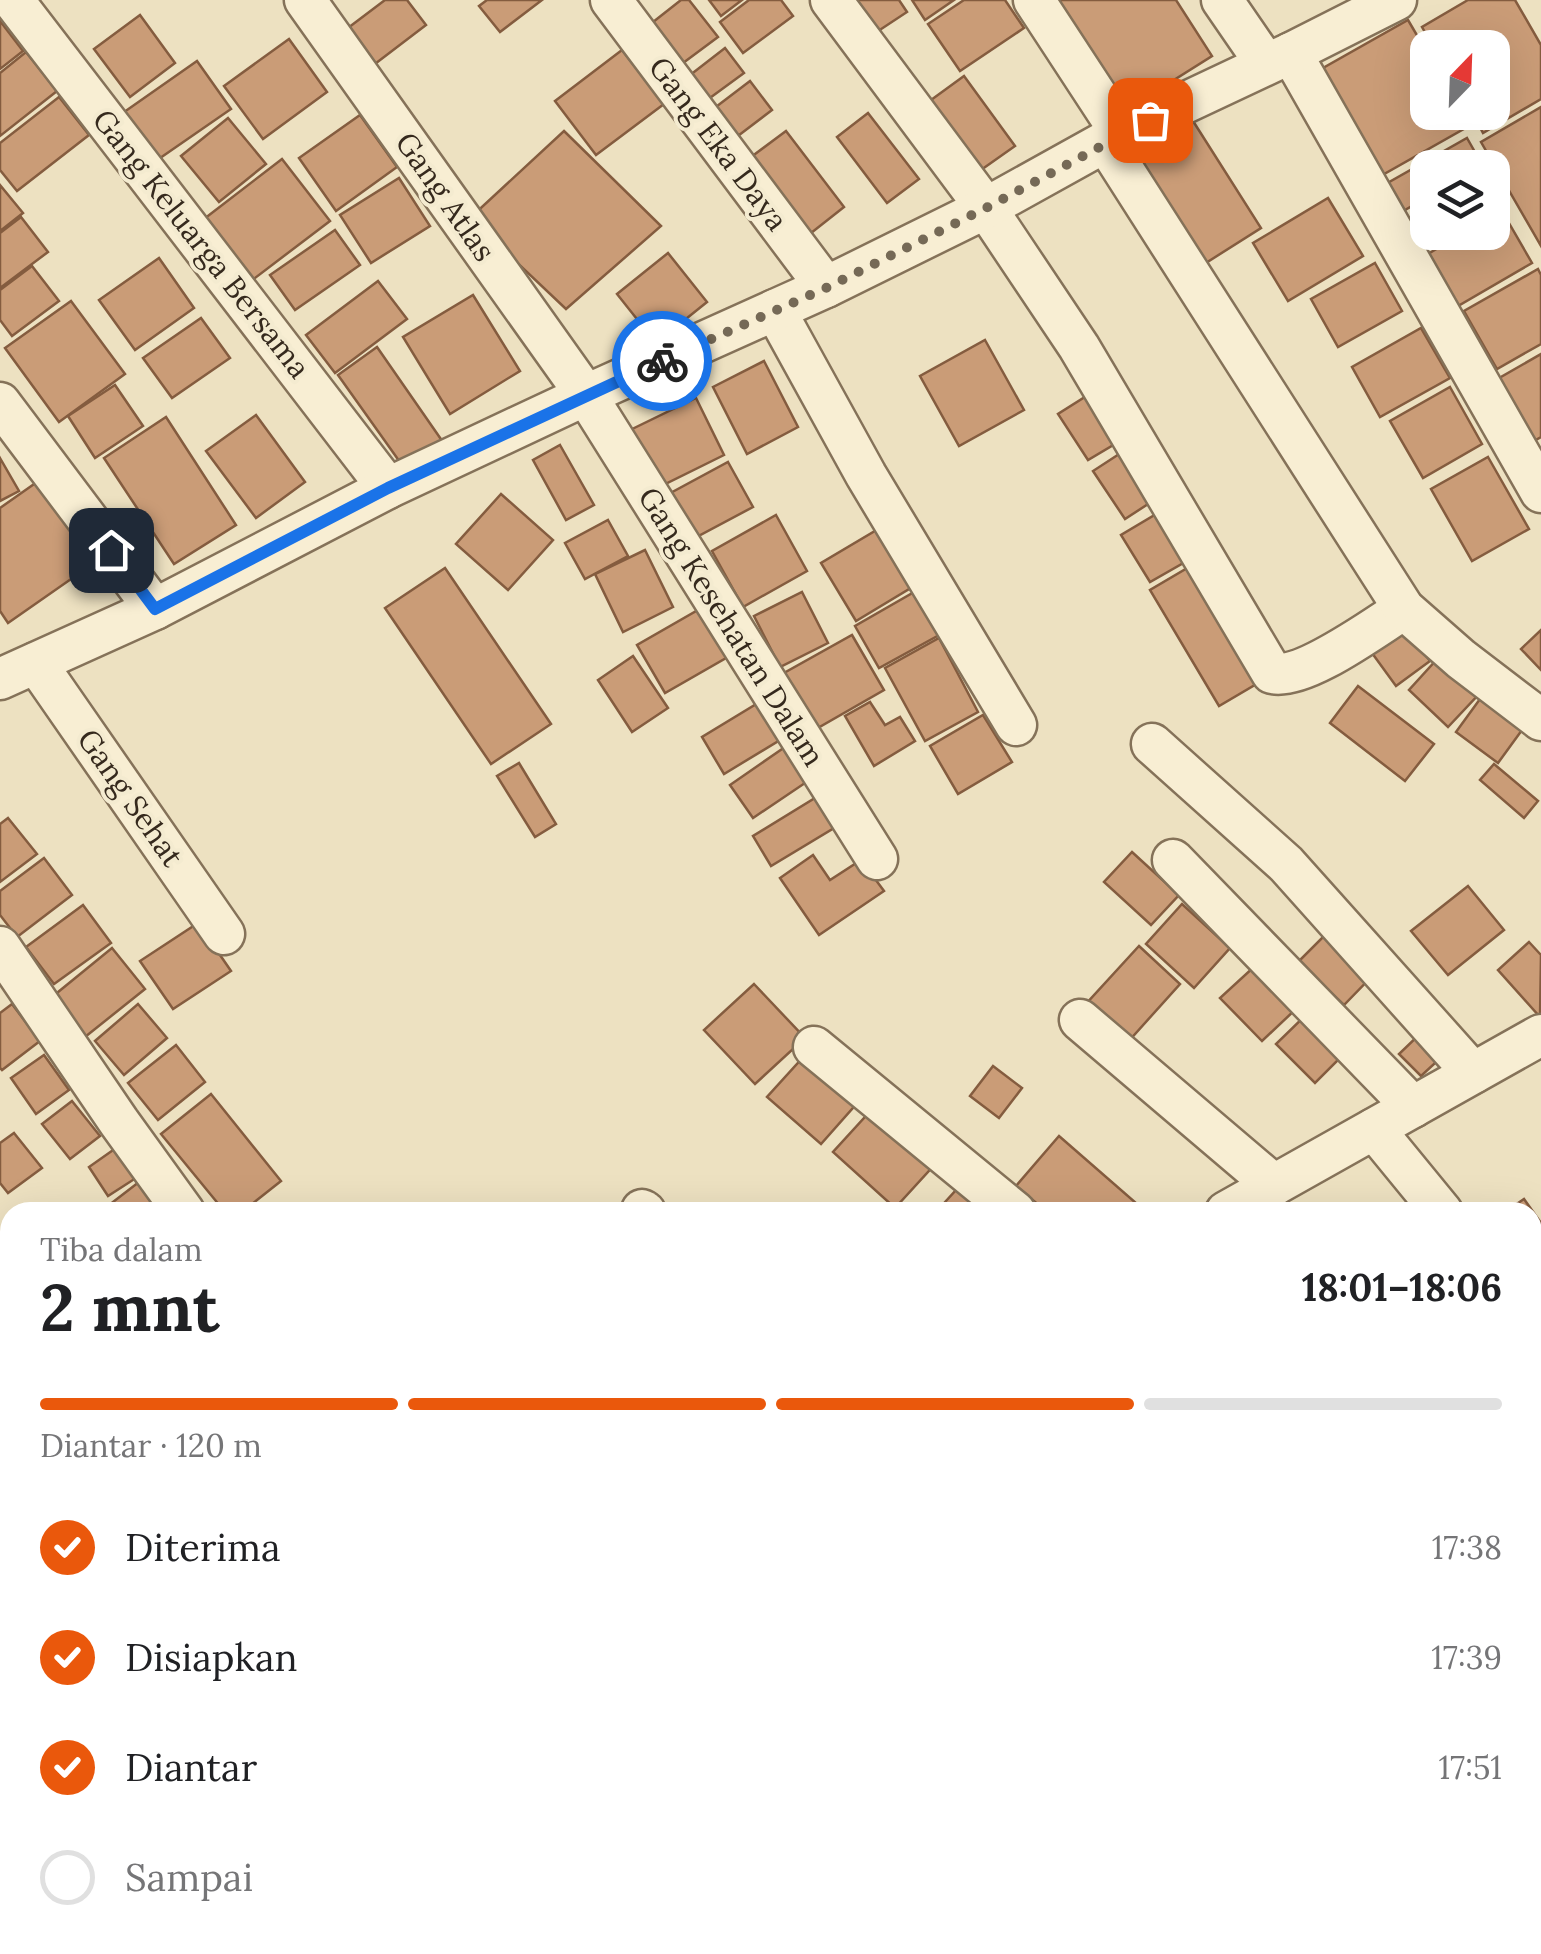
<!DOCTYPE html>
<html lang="id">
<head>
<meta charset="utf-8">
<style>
	body { margin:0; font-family:Lora,serif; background:#f2f2f2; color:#202124; height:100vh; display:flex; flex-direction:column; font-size:38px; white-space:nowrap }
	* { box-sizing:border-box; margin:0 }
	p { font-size:32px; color:#757577 }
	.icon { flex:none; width:55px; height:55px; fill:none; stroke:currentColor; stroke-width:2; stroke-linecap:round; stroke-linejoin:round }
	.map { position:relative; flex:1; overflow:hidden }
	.drawer { position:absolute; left:0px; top:1202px; width:1542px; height:752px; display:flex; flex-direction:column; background:#fff; border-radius:30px 30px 0 0; box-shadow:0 10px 40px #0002 }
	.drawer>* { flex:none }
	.needle { width:65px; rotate:23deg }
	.tools { position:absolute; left:1410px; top:30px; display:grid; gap:20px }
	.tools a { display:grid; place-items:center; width:100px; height:100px; border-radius:20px; background:#fff; box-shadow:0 10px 40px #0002; font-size:50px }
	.pin { position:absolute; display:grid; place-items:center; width:85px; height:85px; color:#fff; margin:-42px; border-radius:20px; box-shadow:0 5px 15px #0006 }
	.courier { position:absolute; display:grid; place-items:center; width:100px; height:100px; margin:-50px; border:8px solid #1a73e8; border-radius:50%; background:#fff; color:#222; box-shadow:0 2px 12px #0007 }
	.headline em { font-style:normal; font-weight:700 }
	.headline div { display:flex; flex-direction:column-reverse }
	.headline { display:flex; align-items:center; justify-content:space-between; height:170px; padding:0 40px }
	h1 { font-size:65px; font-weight:700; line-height:75px }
	.bar { display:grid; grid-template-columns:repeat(4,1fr); gap:15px 10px; align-content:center; height:120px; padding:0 40px }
	.bar i { height:12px; border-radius:8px; background:#e0e0e0 }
	.bar .selected { background:#ea580c }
	.bar p { grid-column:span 4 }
	ol { padding:0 40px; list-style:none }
	li { display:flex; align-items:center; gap:30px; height:110px }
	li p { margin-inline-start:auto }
	li .icon { padding:10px; border-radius:50%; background:#ea580c; color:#fff; stroke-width:4 }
	li:last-child { color:#757577 }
	li i { width:55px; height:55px; border:5px solid #e0e0e0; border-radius:50% }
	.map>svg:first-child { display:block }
	.building { fill:#ca9c77; stroke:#845c3f; stroke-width:2.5 }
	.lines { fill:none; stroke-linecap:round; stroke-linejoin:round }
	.minor-casing { stroke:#857259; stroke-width:45 }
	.minor { stroke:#f8eed3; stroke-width:40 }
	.done { stroke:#756956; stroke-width:10; stroke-dasharray:0 18 }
	.route { stroke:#1a73e8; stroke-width:12 }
	.labels { text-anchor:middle; stroke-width:8; stroke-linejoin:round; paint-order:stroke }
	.street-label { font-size:30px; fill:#35291d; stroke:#f4ebd0 }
</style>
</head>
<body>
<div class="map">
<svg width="1541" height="1954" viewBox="0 0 1541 1954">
	<rect width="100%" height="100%" fill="#ede1c1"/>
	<g class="building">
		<polygon points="385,0 407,0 426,25 367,70 340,34"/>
		<polygon points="487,0 542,0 500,32 479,6"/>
		<polygon points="681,0 689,0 718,37 679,66 648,26"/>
		<polygon points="709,0 742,0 721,16"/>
		<polygon points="749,0 781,0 793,16 743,53 720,22"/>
		<polygon points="840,0 899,0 907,12 866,39"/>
		<polygon points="912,0 954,0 925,20"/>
		<polygon points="964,0 1005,0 1024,28 960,71 928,24"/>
		<polygon points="1062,0 1176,0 1212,56 1123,112 1054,5"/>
		<polygon points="1468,0 1515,0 1541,45 1541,99 1483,133 1472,112 1492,112 1492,48 1434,48 1422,27"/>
		<polygon points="140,15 175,63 130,97 94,49"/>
		<polygon points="1408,20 1428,54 1428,112 1461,112 1469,126 1377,178 1316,72"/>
		<polygon points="0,21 23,51 0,69"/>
		<polygon points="289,39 327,92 263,139 224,86"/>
		<polygon points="725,48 744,73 703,103 685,79"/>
		<polygon points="622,50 664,104 596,155 555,101"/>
		<polygon points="26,52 57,91 0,136 0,73"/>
		<polygon points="197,61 231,109 150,165 117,117"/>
		<polygon points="964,76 1015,146 971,177 920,108"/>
		<polygon points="750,81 772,110 726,145 704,116"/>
		<polygon points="59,97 89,135 17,191 0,170 0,143"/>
		<polygon points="1541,107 1541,246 1481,142"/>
		<polygon points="868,113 919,179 887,203 837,137"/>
		<polygon points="360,115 397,167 336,211 299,158"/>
		<polygon points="228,118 266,164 219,202 181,156"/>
		<polygon points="1193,121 1261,228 1198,268 1130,159"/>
		<polygon points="564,131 661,226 566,309 470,218"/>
		<polygon points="786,131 844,207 806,237 747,160"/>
		<polygon points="1467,138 1484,168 1428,168 1428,232 1412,206 1393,217 1377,189"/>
		<polygon points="282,159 330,221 251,281 204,219"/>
		<polygon points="399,178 430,226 371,263 340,215"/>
		<polygon points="0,185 23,213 0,231"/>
		<polygon points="1328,198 1363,256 1288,301 1253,243"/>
		<polygon points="1502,211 1532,263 1458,306 1428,254 1465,232 1492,232 1492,217"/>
		<polygon points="21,217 48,252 0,288 0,233"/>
		<polygon points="335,230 360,265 295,310 270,275"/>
		<polygon points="668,253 707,302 656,343 617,294"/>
		<polygon points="159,258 194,308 135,350 99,300"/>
		<polygon points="1375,263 1402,311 1338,347 1311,299"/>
		<polygon points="32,266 59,301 12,336 0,320 0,290"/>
		<polygon points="1538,269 1541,275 1541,344 1497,369 1464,311"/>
		<polygon points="378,281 407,319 335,373 306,335"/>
		<polygon points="473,295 520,371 450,414 403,337"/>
		<polygon points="71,301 125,374 59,422 5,348"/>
		<polygon points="201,318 230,358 172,398 143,358"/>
		<polygon points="1421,328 1450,378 1380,417 1352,367"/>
		<polygon points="985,340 1024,410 959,446 920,376"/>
		<polygon points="377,347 445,445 407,472 338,375"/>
		<polygon points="1541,354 1541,437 1530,443 1494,381"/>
		<polygon points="764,361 798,427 747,454 713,387"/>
		<polygon points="115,385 143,426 95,458 68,416"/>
		<polygon points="1450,387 1482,444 1423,478 1390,421"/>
		<polygon points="1096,390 1125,438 1088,460 1058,414"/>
		<polygon points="696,398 724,455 651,491 622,434"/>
		<polygon points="256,415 305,482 256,518 206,451"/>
		<polygon points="166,417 236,525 174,564 104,458"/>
		<polygon points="560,445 594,505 566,520 533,460"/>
		<polygon points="1130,447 1162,495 1125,519 1093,471"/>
		<polygon points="1488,457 1529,529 1472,561 1431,489"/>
		<polygon points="0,458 19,491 0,501"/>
		<polygon points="728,462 753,507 689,541 665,496"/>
		<polygon points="37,482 94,563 8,623 0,611 0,508"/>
		<polygon points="501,494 553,540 508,590 456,544"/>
		<polygon points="1163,510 1192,558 1150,582 1121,535"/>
		<polygon points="776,515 807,571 743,607 712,551"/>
		<polygon points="608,520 628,556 585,579 565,543"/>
		<polygon points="880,528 914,586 856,621 821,563"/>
		<polygon points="645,550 673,607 623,632 595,574"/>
		<polygon points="1201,560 1270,676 1219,706 1150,590"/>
		<polygon points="445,568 551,724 491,764 385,608"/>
		<polygon points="916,591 941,634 879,668 855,626"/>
		<polygon points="802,592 828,643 780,667 754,616"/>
		<polygon points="705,606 733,654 665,693 637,645"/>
		<polygon points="1398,618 1430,661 1396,686 1364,642"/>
		<polygon points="1541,630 1541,670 1521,649"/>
		<polygon points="852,635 884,690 816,729 784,673"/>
		<polygon points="939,638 978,712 925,741 885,668"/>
		<polygon points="633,656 668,708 632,732 598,680"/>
		<polygon points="1439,657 1479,694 1448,727 1409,690"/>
		<polygon points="1358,686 1434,744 1405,781 1330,723"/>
		<polygon points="1480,699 1522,730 1498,763 1456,732"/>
		<polygon points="870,702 885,725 900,717 915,741 874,766 845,716"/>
		<polygon points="758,703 780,740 724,774 702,737"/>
		<polygon points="983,715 1012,762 958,794 930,746"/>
		<polygon points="785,747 808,781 753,818 730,785"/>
		<polygon points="519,763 556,824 535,837 497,776"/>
		<polygon points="1494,764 1538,801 1524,818 1480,780"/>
		<polygon points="815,798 834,828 771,866 753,836"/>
		<polygon points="8,818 37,854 0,882 0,824"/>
		<polygon points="1132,852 1179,895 1151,925 1104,882"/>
		<polygon points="813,855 830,880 861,860 884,891 819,935 780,878"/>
		<polygon points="44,858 72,895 17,937 0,915 0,891"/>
		<polygon points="1468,886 1504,930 1448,975 1411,931"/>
		<polygon points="1182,904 1230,948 1194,988 1146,944"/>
		<polygon points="83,905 111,943 54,984 26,947"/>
		<polygon points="198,923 231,971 173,1009 140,961"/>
		<polygon points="1330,930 1375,973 1344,1005 1298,962"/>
		<polygon points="1529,942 1541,955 1540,1017 1498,970"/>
		<polygon points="1139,946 1180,984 1127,1043 1085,1005"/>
		<polygon points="112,948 145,989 85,1037 52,997"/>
		<polygon points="1256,965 1297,1008 1262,1041 1220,998"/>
		<polygon points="754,984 805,1038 755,1084 704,1030"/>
		<polygon points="12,1004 40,1041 2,1070 0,1068 0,1013"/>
		<polygon points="138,1004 167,1038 124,1075 95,1041"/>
		<polygon points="1310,1011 1348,1050 1315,1083 1276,1044"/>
		<polygon points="1424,1030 1446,1053 1421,1076 1399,1054"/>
		<polygon points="176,1045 205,1082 158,1120 128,1083"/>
		<polygon points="806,1054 859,1101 821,1144 767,1097"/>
		<polygon points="44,1055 69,1090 36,1114 11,1078"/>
		<polygon points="993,1066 1022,1088 999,1118 970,1096"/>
		<polygon points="211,1094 281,1181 242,1212 225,1212 161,1134"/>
		<polygon points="72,1101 100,1136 70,1159 42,1124"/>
		<polygon points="875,1106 937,1162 895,1208 833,1152"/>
		<polygon points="14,1133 42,1168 8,1193 0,1183 0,1143"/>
		<polygon points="1059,1136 1144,1210 1142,1212 1047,1212 1016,1186"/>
		<polygon points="116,1148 136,1178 108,1196 89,1167"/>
		<polygon points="967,1178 1005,1212 936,1212"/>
		<polygon points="139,1182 163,1212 100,1212"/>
		<polygon points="1524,1199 1541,1223 1541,1272 1533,1277 1532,1212 1505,1212"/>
		<polygon points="0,1238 10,1251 10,1330 0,1338"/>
		<polygon points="0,1369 10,1380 10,1425 0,1414"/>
		<polygon points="1541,1716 1541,1762 1532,1767 1532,1721"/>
		<polygon points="1534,1904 1541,1915 1541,1947 1530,1954 1502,1954 1497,1945 1532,1945"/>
		<polygon points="597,1945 676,1945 684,1954 586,1954"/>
		<polygon points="690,1945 783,1945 766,1954 695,1954"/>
	</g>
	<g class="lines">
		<defs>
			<g id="minor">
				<polyline points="13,0 388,488"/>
				<polyline points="305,0 586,395 877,859"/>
				<polyline points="611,0 826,287"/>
				<path d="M831 0 986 208 1079 347 1272 673C1303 681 1375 627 1404 609"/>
				<polyline points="1034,0 1121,133"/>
				<polyline points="1222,0 1266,64"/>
				<polyline points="1291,53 1541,492"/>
				<polyline points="1106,143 1404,609 1461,659 1541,720"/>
				<polyline points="775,310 866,475 1016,725"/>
				<polyline points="0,403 155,609"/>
				<polyline points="36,663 224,934"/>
				<polyline points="0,679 155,609 388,488 586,395 826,287 986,208 1121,133 1291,53 1396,0"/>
				<polyline points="1152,744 1286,864 1473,1073"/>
				<polyline points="1173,860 1413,1107"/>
				<polyline points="0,947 119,1122 184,1212"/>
				<polyline points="1080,1020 1274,1185"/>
				<polyline points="814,1047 1015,1212"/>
				<polyline points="1374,1129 1442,1212"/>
				<polyline points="642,1210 645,1212"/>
				<polyline points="1226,1212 1541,1035"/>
				<polyline points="1532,1324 1541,1334"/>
				<polyline points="1532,1594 1541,1589"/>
				<polyline points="1532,1782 1541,1778"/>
				<polyline points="1532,1858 1541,1873"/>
				<polyline points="0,1904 10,1899"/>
				<polyline points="1357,1945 1362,1954"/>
				<polyline points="864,1954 881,1945"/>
			</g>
		</defs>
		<use href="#minor" class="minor-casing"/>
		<use href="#minor" class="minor"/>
	</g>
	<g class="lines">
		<polyline class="done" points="662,361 826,288 986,208 1150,120"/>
		<polyline class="route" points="111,550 155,609 388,488 662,361"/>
	</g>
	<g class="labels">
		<g class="street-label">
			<text transform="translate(718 144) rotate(53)" y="10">Gang Eka Daya</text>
			<text transform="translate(445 197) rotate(55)" y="10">Gang Atlas</text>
			<text transform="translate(201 244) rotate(52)" y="10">Gang Keluarga Bersama</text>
			<text transform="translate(731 627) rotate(58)" y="10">Gang Kesehatan Dalam</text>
			<text transform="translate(130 798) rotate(55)" y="10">Gang Sehat</text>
		</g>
	</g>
</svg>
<div class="tools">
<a><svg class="needle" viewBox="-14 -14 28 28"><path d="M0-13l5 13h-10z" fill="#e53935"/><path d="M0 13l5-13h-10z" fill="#757577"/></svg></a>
<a><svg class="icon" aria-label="layers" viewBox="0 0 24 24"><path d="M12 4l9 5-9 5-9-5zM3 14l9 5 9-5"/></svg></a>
</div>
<div class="pin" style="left:1150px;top:120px;background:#ea580c"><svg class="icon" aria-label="bag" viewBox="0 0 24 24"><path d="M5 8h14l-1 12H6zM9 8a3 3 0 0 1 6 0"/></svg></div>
<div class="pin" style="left:111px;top:550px;background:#1f2937"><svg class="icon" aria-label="home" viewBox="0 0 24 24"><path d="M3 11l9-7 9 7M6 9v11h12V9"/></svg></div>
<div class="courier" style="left:662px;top:361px"><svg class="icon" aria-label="bike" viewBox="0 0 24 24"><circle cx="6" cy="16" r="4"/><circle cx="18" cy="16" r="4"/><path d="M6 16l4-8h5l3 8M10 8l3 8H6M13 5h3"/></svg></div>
<section class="drawer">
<div class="headline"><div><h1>2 mnt</h1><p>Tiba dalam</p></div><em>18:01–18:06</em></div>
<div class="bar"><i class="selected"></i><i class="selected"></i><i class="selected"></i><i></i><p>Diantar · 120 m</p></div>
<ol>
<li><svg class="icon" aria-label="check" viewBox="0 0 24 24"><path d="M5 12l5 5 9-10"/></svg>Diterima<p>17:38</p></li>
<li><svg class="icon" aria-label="check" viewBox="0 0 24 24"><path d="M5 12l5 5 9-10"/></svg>Disiapkan<p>17:39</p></li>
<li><svg class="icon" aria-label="check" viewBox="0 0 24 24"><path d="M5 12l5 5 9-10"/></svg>Diantar<p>17:51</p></li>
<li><i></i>Sampai</li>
</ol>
</section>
</div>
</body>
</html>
